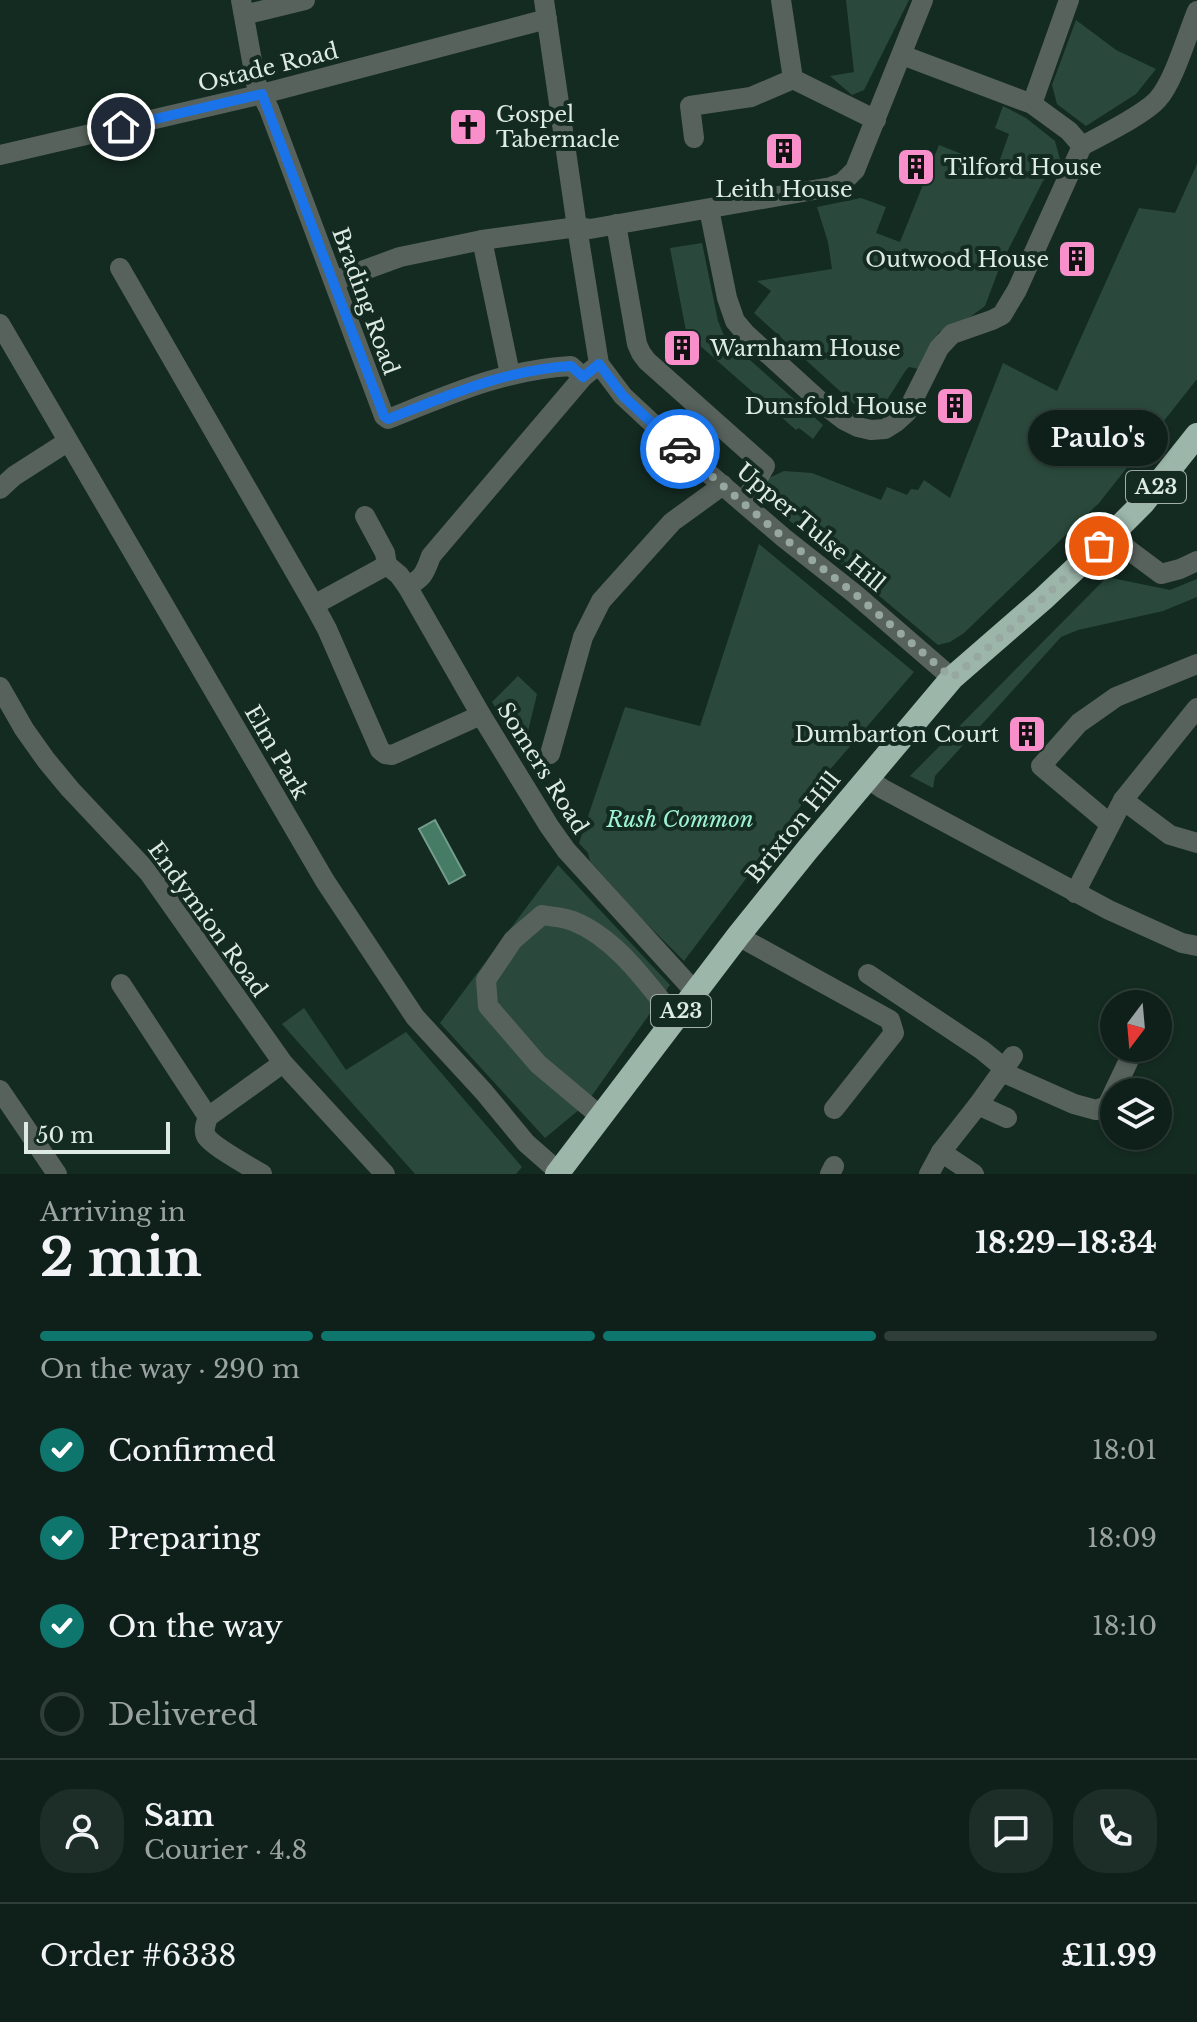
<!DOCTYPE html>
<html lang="en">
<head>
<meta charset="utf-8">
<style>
	body { margin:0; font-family:"Libre Baskerville",serif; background:#1d2d27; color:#f1f3f6; height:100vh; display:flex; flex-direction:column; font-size:30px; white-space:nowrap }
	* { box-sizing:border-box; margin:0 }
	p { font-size:26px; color:#9ba3a2 }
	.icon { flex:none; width:44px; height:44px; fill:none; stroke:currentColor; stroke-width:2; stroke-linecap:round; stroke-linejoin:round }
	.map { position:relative; height:1174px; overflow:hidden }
	.details { display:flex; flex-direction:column; background:#0f201a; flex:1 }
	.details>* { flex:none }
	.needle { width:52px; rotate:196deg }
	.controls { position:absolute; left:1100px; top:990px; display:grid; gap:16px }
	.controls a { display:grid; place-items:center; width:72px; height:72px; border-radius:50%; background:#0f201a; box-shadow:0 2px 6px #0004,0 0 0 2px #2f3e39; font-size:40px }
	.scale { position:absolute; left:24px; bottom:20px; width:146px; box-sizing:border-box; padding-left:8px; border:4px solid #deebe5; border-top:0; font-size:22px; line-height:28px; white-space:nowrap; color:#deebe5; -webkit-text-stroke:6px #142b22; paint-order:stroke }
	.pin { position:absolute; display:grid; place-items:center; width:68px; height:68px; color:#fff; margin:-34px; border:4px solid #fff; border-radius:50%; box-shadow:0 2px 8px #0007 }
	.courier { position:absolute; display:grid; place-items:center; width:80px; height:80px; margin:-40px; border:6px solid #1a73e8; border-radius:50%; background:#fff; color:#222; box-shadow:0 2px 10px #0007 }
	.bubble { position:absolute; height:56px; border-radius:28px; background:#0f201a; box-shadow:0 2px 6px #0004,0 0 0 2px #2f3e39; font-size:26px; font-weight:800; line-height:56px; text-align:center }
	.summary em { font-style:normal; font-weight:800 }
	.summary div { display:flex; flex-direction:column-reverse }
	.summary { display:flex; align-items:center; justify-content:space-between; height:136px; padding:0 40px }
	h1 { font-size:52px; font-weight:800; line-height:60px }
	.bar { display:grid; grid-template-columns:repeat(4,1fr); gap:12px 8px; align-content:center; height:96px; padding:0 40px }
	.bar i { height:10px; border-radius:6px; background:#2f3e39 }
	.bar .on { background:#0f766e }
	.bar p { grid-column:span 4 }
	.line { display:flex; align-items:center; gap:20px; padding:0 40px; border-top:2px solid #2f3e39 }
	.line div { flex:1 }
	.round { display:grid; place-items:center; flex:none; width:84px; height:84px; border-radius:32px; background:#1d2d27 }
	ol { padding:0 40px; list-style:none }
	li { display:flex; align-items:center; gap:24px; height:88px }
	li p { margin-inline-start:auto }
	li .icon { padding:8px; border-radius:50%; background:#0f766e; color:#fff; stroke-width:4 }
	li:last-child { color:#9ba3a2 }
	li i { width:44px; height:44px; border:4px solid #2f3e39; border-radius:50% }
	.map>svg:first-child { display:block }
	.green { fill:#2a493c }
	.water { fill:#467b66; stroke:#749d8c; stroke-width:2 }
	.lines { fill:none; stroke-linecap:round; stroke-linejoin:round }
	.minor { stroke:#58625d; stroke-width:20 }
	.highway { stroke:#9cb6aa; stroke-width:24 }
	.done { stroke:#97a8a1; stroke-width:8; stroke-dasharray:0 14.4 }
	.route { stroke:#1a73e8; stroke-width:10 }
	.labels { text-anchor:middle; stroke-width:8; stroke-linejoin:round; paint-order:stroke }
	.shield { fill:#142b22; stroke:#a1b1aa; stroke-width:2 }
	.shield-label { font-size:20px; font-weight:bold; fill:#deebe5 }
	.street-label { font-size:22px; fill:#deebe5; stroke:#142b22 }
	.poi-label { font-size:22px; fill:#deebe5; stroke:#142b22; text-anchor:start }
	.park-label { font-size:22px; font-style:italic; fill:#9ef4d1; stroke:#142b22 }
</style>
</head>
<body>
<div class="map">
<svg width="1197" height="1174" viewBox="0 0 1197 1174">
	<rect width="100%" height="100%" fill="#142b22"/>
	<g class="green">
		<polygon points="846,0 909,0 864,90 852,95 830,76 854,72"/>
		<polygon points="1076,20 1116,50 1156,69 1136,94 1086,126 1057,104 1052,85"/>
		<polygon points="1003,106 1026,118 1055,141 1061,163 1043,181 1000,266 985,306 970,317 939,332 924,356 919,369 909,367 906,370 880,411 863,412 754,313 771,291 757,281 832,269 828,242 817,207 861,198 886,207 876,233 900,242 939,145 997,168 1009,134 995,128"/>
		<polygon points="1197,164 1197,379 1099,503 964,633 950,642 938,645 760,496 762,481 784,471 812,473 881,500 887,487 907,495 911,489 918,490 924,480 950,498 1003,363 1057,391 1139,208 1175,213"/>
		<polygon points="702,243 718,321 725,338 823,425 813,439 799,428 796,430 697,343 687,336 670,248"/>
		<polygon points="759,544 914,672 815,787 684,961 636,913 590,861 588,853 579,843 625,707 700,726"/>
		<polygon points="1107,577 1170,590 1197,579 1197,597 1163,611 1078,630 1061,637 935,776 933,788 910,776"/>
		<polygon points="518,676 537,694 523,752 492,702"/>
		<polygon points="558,865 670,985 586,1104 545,1138 440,1023"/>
		<polygon points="304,1008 346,1070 406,1032 522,1167 516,1174 415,1174 282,1024"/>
	</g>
	<polygon class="water" points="435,820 465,875 449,884 419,829"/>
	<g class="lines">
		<g class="minor">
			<path d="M241 0 256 83 269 109 384 416 388 419C451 394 503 370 571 366L583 377"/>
			<polyline points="544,0 577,227 599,364 623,396 679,448 784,538 855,594 952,678"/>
			<polyline points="781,0 793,79 876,120"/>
			<polyline points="244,15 305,0"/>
			<polyline points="902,55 1032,104 1069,131 1082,146"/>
			<polyline points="1032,104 1069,0"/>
			<polyline points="694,138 690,106 751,97 793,79"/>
			<path d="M1082 146C1102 135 1144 115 1158 99 1174 81 1187 35 1197 11"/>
			<polyline points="0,155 262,94 547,19"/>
			<polyline points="709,209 727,298 735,321 746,334 823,404 844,420 858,427 871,430 885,429 896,422 907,412 939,348 952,334 992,320 1002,315 1017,290 1082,146"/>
			<polyline points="616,224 637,344 641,353 647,361 765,466 744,503"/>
			<polyline points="482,240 510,374"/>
			<polyline points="120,268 314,605 327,629 380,750 385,754 392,755 481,715"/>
			<polyline points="334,281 400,257 482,240 577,227 590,229 831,187 842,183 855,170 923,0"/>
			<polyline points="0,324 325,881 415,1017 484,1092 526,1143 559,1172"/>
			<polyline points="0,489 14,476 67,442"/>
			<path d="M365 516 385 553 387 565 399 575 407 586C424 578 425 572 431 556L583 377 593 369"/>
			<polyline points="1110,536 1161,574 1180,569 1197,561"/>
			<polyline points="407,586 481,715 549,826 566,850 696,993"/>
			<polyline points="314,605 387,565"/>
			<polyline points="0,687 24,729 46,760 70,789 149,873 283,1063 385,1174"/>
			<polyline points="550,754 583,637 601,601 672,522 723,485"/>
			<polyline points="867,778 883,789 1109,910 1182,943 1197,946"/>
			<polyline points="1123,800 1170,835 1197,843"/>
			<polyline points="1110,824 1041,766 1079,723 1116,697 1197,664"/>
			<polyline points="1075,893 1123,800 1197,708"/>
			<polyline points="738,936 890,1020 894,1033 834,1109"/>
			<polyline points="868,974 982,1050 1004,1068"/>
			<polyline points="121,984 208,1117"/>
			<polyline points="1002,1072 1074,1104 1096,1110 1107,1106 1128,1062"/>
			<polyline points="0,1090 57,1174"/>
			<polyline points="978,1105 1007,1118"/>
			<path d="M600 1116 538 1064 488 1006 486 980 513 940 542 915C552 917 564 917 573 921 616 938 647 983 675 1018"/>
			<polyline points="941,1152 974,1174"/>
			<path d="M262 1174C250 1167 212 1146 206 1136 203 1130 206 1123 208 1117L283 1063"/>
			<polyline points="830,1174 834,1166"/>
			<polyline points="929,1174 941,1152 978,1105 1013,1056"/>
		</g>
		<polyline class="highway" points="557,1174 738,936 808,849 952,678 1043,599 1110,536 1143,503 1197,435"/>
	</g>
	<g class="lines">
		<polyline class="done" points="680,449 784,538 855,594 952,678 1009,630 1099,546"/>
		<path class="route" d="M121 127 262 94 384 416 388 419C450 395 504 370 571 366L583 377 599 364 623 396 680 449"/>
	</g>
	<defs>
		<symbol id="church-square" viewBox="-11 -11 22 22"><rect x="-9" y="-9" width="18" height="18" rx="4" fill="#f98fca" stroke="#142b22"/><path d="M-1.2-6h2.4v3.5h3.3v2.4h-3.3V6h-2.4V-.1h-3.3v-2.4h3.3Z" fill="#111"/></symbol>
		<symbol id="building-square" viewBox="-11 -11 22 22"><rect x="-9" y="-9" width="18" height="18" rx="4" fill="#f98fca" stroke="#142b22"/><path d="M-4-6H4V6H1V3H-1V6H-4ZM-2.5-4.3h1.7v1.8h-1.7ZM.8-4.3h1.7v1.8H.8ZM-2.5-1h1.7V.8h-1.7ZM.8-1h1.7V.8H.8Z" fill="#111"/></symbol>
	</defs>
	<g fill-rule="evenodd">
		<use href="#church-square" x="446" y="105" width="44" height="44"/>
		<use href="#building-square" x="762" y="129" width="44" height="44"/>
		<use href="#building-square" x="894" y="145" width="44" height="44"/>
		<use href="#building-square" x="1055" y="237" width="44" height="44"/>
		<use href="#building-square" x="660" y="326" width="44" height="44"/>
		<use href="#building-square" x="933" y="384" width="44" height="44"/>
		<use href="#building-square" x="1005" y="712" width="44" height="44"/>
	</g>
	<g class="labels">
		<g class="shield">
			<rect x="1126" y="471" width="60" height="32" rx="6"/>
			<rect x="651" y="995" width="60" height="32" rx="6"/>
		</g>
		<g class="shield-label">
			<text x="1156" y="494">A23</text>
			<text x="681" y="1018">A23</text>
		</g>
		<g class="street-label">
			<text transform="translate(268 67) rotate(-14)" y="8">Ostade Road</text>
			<text transform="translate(366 301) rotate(70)" y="8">Brading Road</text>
			<text transform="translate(811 527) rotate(40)" y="8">Upper Tulse Hill</text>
			<text transform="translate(277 752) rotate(60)" y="8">Elm Park</text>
			<text transform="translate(543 768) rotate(58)" y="8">Somers Road</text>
			<text transform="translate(793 827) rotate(-51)" y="8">Brixton Hill</text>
			<text transform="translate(208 919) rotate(54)" y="8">Endymion Road</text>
		</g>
		<g class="poi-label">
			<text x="496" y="122">Gospel<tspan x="496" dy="25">Tabernacle</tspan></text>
			<text x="944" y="175">Tilford House</text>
			<text x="784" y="197" text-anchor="middle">Leith House</text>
			<text x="1049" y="267" text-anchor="end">Outwood House</text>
			<text x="710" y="356">Warnham House</text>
			<text x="927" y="414" text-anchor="end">Dunsfold House</text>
			<text x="999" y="742" text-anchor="end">Dumbarton Court</text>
		</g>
		<g class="park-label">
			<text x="680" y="827">Rush Common</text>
		</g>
	</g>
</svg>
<div class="controls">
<a><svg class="needle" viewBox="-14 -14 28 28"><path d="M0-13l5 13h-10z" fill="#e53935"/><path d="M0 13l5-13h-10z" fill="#9ba3a2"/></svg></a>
<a><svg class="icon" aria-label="layers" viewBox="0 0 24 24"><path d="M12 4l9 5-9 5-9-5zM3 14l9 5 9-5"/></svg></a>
</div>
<div class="scale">50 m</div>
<div class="pin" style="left:1099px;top:546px;background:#ea580c"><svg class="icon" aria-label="bag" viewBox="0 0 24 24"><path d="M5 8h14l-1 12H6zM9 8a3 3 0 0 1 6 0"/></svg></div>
<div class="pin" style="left:121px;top:127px;background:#1f2937"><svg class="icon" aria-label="home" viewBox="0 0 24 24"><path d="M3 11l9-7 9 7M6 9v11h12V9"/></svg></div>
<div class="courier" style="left:680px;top:449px"><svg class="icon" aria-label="car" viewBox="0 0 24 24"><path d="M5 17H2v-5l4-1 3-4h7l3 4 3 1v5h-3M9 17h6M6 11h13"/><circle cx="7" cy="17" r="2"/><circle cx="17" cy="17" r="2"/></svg></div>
<div class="bubble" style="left:1028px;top:410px;width:140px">Paulo's</div>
</div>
<section class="details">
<div class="summary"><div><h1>2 min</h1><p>Arriving in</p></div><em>18:29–18:34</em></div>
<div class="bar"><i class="on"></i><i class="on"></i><i class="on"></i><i></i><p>On the way · 290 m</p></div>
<ol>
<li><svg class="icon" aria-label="check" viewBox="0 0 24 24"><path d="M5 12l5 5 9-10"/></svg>Confirmed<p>18:01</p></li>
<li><svg class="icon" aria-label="check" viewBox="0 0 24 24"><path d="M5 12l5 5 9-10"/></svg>Preparing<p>18:09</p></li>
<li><svg class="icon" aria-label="check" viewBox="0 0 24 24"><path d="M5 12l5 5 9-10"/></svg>On the way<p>18:10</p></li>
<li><i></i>Delivered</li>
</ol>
<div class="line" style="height:144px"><a class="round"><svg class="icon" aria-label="person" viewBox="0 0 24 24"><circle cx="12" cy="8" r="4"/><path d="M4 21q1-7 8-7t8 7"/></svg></a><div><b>Sam</b><p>Courier · 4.8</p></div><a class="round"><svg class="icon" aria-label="chat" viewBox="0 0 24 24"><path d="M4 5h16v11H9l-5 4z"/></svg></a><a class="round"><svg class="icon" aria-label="phone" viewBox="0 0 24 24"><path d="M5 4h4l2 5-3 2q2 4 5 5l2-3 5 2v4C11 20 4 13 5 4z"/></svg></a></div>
<div class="line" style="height:104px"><div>Order #6338</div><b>£11.99</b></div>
</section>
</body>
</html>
